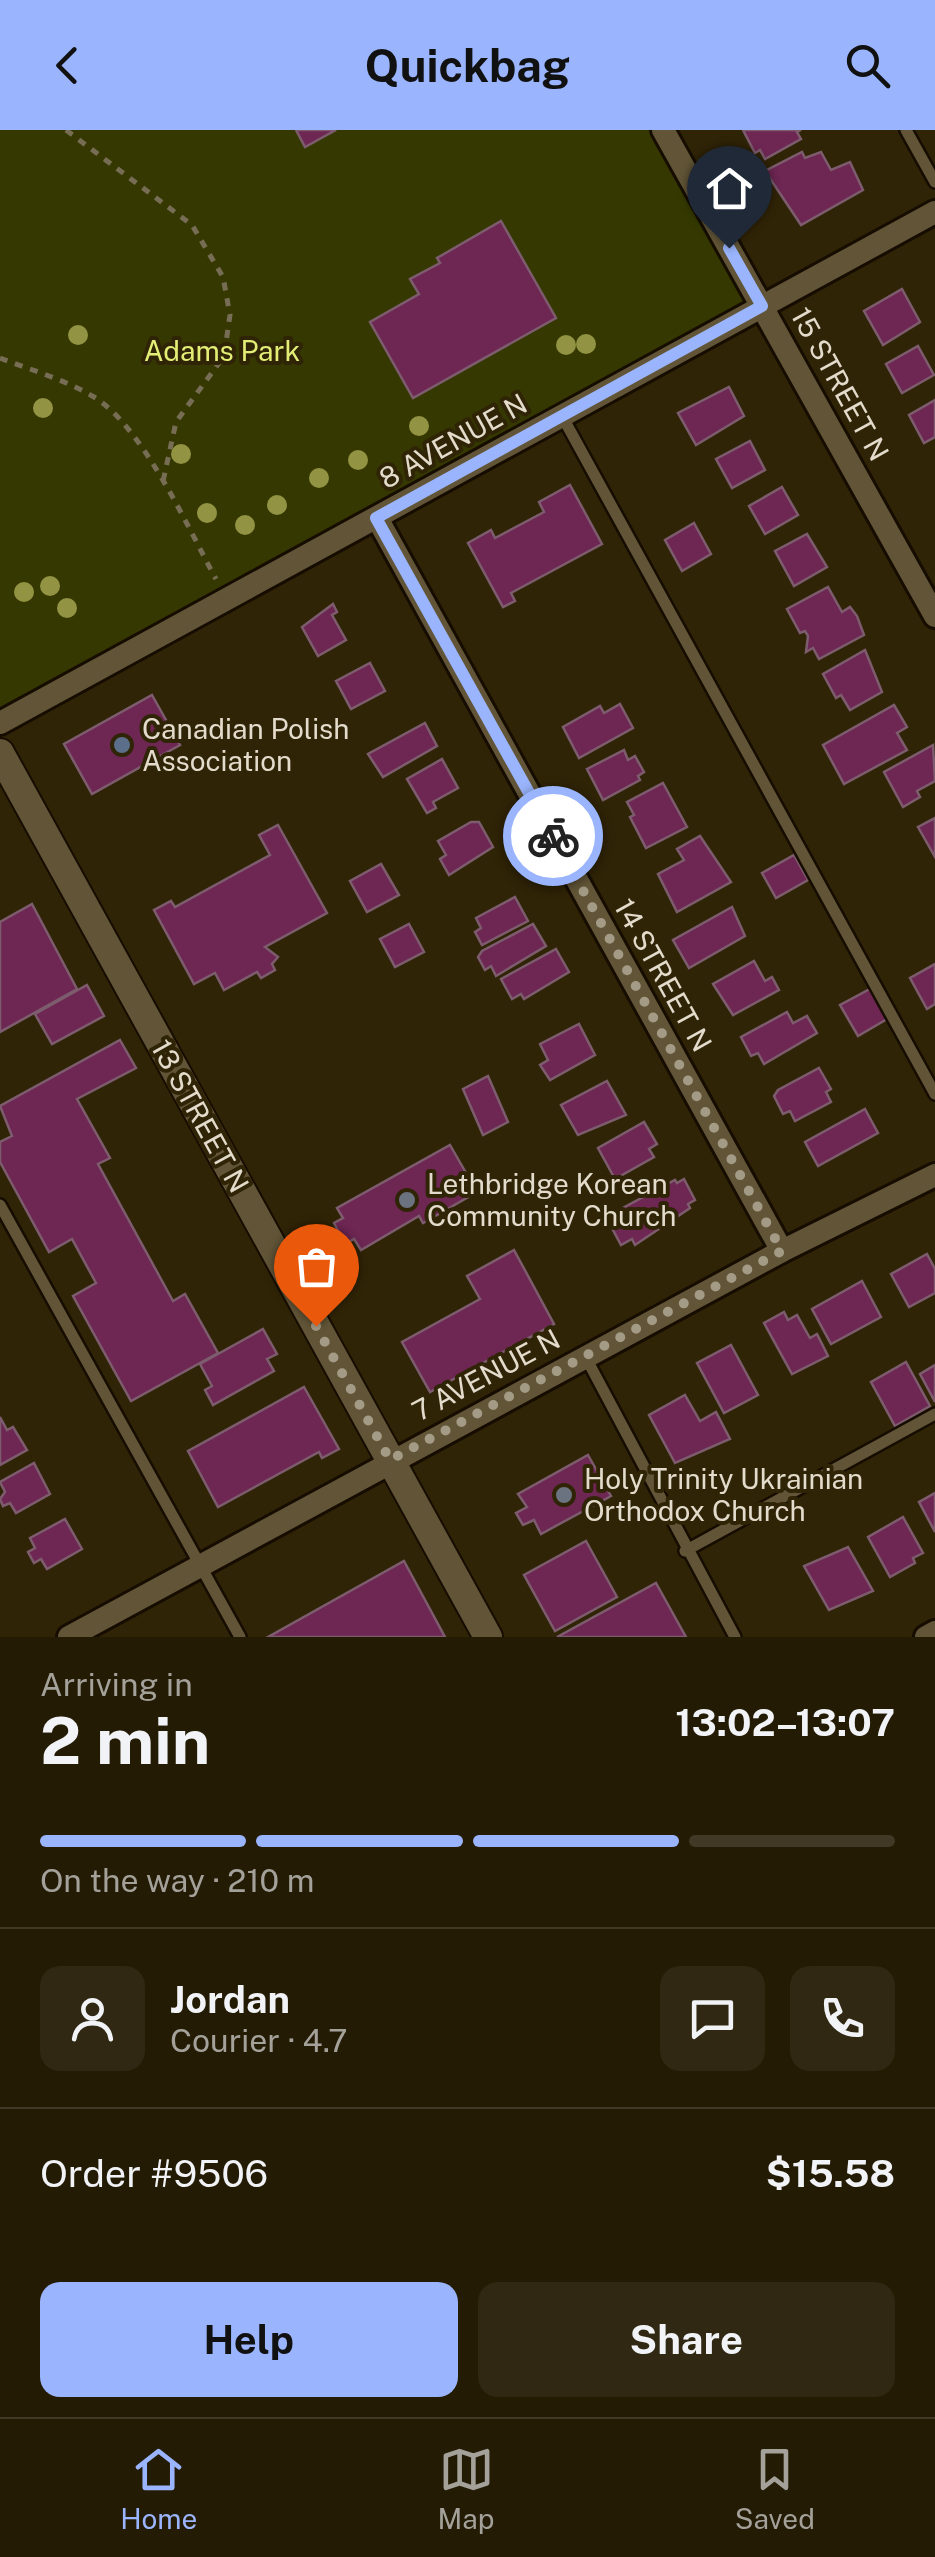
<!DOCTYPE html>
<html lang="en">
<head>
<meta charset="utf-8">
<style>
	body { margin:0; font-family:"Public Sans",sans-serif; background:#302813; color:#f1f3f6; height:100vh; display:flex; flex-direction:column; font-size:38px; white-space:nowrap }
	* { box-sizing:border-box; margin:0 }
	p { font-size:32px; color:#a3a19a }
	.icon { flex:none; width:55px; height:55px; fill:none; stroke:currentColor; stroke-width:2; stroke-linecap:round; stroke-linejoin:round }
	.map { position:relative; height:1507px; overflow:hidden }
	.drawer { display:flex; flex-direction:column; background:#241b04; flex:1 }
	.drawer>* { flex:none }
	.pin { position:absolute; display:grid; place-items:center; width:85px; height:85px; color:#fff; margin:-102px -42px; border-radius:50% 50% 50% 0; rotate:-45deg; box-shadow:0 0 10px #0007 }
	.pin .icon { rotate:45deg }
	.courier { position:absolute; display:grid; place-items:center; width:100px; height:100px; margin:-50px; border:8px solid #9ab5fd; border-radius:50%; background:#fff; color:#222; box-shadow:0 2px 12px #0007 }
	.headline em { font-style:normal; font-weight:700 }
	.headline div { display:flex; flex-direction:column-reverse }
	.headline { display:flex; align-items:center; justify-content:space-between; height:170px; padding:0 40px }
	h1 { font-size:65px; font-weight:700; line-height:75px }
	.bar { display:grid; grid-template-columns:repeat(4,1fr); gap:15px 10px; align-content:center; height:120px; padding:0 40px }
	.bar i { height:12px; border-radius:8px; background:#413926 }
	.bar .current { background:#9ab5fd }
	.bar p { grid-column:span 4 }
	.line { display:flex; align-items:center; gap:25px; padding:0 40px; border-top:2px solid #413926 }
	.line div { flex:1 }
	.round { display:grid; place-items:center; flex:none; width:105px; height:105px; border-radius:20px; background:#302813 }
	.button { display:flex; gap:20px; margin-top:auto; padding:20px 40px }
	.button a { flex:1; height:115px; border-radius:20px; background:#9ab5fd; color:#111; font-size:40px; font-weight:700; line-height:115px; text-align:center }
	.button a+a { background:#302813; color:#f1f3f6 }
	header { display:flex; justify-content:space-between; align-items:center; height:130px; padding:0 40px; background:#9ab5fd; color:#111; font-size:45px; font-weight:700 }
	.tab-bar { display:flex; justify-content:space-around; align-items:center; height:140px; border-top:2px solid #413926; background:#241b04; font-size:28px; color:#a3a19a }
	.tab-bar a { display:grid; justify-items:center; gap:5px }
	.tab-bar .current { color:#9ab5fd }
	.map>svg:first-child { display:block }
	.green { fill:#353901 }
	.building { fill:#6e2653; stroke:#7c5c6d; stroke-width:2.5 }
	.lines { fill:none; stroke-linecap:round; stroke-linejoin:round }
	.service-casing { stroke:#160d00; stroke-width:16 }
	.minor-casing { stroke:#160d00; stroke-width:28 }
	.tertiary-casing { stroke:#160d00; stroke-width:32 }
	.path { stroke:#776d55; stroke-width:5; stroke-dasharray:8 8; stroke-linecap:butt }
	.service { stroke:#625537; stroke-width:11 }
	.minor { stroke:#625537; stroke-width:22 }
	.tertiary { stroke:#625537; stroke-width:28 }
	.tree { fill:#929343 }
	.done { stroke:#a49b86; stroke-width:10; stroke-dasharray:0 18 }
	.route { stroke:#9ab5fd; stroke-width:12 }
	.service-dot { fill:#5c6f8a; stroke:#302406; stroke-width:4 }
	.worship-dot { fill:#6b7280; stroke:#302406; stroke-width:4 }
	.labels { text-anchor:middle; stroke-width:8; stroke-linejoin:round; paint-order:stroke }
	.park-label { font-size:28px; fill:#e2ee75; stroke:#302406 }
	.street-label { font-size:28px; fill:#e3dbcb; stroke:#302406 }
	.poi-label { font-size:28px; fill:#e3dbcb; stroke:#302406; text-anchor:start }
</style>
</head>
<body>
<header><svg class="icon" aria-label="back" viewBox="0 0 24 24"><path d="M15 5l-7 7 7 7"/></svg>Quickbag<svg class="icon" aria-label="search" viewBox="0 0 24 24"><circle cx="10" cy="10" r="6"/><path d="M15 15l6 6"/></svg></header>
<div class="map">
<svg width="935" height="1507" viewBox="0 0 935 1507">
	<rect width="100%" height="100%" fill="#302406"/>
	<polygon class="green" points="0,0 663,0 762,177 0,593"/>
	<g class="building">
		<polygon points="296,0 336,0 305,17"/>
		<polygon points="743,0 801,0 797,2 801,9 765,29 760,20 755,23"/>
		<polygon points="802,22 805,28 821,22 831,40 850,32 863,60 801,95 765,41"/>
		<polygon points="501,91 556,188 413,268 370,192 419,164 410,149 440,133 437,128"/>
		<polygon points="902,159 920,192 883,215 864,181"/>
		<polygon points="918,216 934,245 902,263 886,234"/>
		<polygon points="729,257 744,286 696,315 678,283"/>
		<polygon points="935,270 935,307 924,313 909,285"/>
		<polygon points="750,311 765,340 732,358 716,329"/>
		<polygon points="570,355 602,414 511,463 515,471 503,477 468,413 491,400 495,408 544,382 539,372"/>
		<polygon points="782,357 798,385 765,404 749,376"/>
		<polygon points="694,393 711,424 682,441 665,410"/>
		<polygon points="807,404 827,437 794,456 775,421"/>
		<polygon points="828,457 842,482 850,477 857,486 864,505 819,529 813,518 806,522 808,506 805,501 800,503 787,479"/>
		<polygon points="333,474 337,482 332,485 346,510 318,526 302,497"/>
		<polygon points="865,520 882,562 850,580 841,565 836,568 823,544"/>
		<polygon points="370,533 385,561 351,579 336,551"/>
		<polygon points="152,565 180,615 92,664 64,614"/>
		<polygon points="620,574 633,598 579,628 563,597 600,576 604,583"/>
		<polygon points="894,575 907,597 897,603 907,620 844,654 823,615"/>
		<polygon points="425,593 437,616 383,647 368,624"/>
		<polygon points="933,615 935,651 917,661 920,667 903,677 884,642"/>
		<polygon points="624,620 628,630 635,626 644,642 638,646 640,650 603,670 587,639"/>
		<polygon points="442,629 458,658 433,672 436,678 427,683 407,649"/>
		<polygon points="663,653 687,697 646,718 630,687 634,685 627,672"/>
		<polygon points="935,688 935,727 918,697"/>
		<polygon points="471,692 479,692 493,717 449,745 440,729 446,725 438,711"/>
		<polygon points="278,695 327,783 265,817 278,827 272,834 275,840 261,848 257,842 224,860 215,843 194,854 154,780 171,771 175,777 270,725 259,705"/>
		<polygon points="700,706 731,752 677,782 658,744 684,730 677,719"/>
		<polygon points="794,725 808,750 776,768 762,743"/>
		<polygon points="381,734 399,765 367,782 350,751"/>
		<polygon points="515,767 528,791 482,815 475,802 481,798 476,788"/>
		<polygon points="32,774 77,859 0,902 0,792"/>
		<polygon points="732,777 745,806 689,838 673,810"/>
		<polygon points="409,794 424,822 395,837 380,809"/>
		<polygon points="533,794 546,816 496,846 491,836 485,840 478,827 482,821"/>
		<polygon points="556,819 569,842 524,869 521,864 512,869 501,849"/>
		<polygon points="754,831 765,851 772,847 779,860 733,885 713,854"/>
		<polygon points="935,834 935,874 927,879 910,848"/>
		<polygon points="87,855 104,886 52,914 35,884"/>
		<polygon points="870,859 887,889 858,906 840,875"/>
		<polygon points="787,882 793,893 807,886 817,903 764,934 758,923 751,926 741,907"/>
		<polygon points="579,894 595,925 550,950 540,935 548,930 540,914"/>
		<polygon points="120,910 136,938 77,969 110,1028 98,1034 173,1171 185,1164 218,1223 131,1271 73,1166 96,1153 72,1109 49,1122 0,1032 0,1012 12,1006 0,976"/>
		<polygon points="819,938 831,959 826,962 831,972 795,991 790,981 783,984 774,966 778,960"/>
		<polygon points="488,946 508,992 483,1005 463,959"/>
		<polygon points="607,951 626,985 578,1005 561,975"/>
		<polygon points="865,979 878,1003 818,1036 805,1012"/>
		<polygon points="644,992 657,1014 649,1019 654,1027 615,1049 598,1018"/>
		<polygon points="450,1015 477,1062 423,1093 419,1086 361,1120 354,1109 345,1114 334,1093 343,1088 337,1078"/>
		<polygon points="684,1049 695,1070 688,1074 690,1078 635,1115 632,1109 621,1115 606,1087 675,1050 677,1053"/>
		<polygon points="514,1120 554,1194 430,1262 402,1212 480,1169 467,1146"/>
		<polygon points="927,1124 935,1139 935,1163 909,1177 891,1144"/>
		<polygon points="862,1151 881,1187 831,1214 812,1179"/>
		<polygon points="784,1182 788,1190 797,1185 810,1208 817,1204 828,1226 792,1244 764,1193"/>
		<polygon points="263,1199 277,1224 267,1229 274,1241 213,1275 205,1260 212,1256 200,1234"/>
		<polygon points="731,1215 758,1265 724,1283 697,1233"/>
		<polygon points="906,1232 930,1276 895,1296 871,1252"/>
		<polygon points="935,1235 935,1272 920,1244"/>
		<polygon points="304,1257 339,1319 322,1328 319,1322 218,1377 188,1321"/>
		<polygon points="685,1265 700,1291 716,1282 730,1309 675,1333 649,1285"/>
		<polygon points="0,1287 7,1300 13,1297 27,1320 0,1335"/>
		<polygon points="588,1325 611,1366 541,1404 534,1390 523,1395 516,1383 527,1377 518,1364"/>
		<polygon points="34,1333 50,1364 16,1383 10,1373 3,1376 0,1369 5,1362 0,1352"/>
		<polygon points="935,1363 935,1402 919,1372"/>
		<polygon points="903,1387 923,1423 913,1428 915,1433 890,1447 868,1407"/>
		<polygon points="65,1389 82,1419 47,1439 41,1429 34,1433 28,1422 35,1418 30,1408"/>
		<polygon points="586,1411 617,1467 555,1501 524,1445"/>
		<polygon points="848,1417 873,1461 829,1480 804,1436"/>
		<polygon points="404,1431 445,1507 268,1507"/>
		<polygon points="656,1453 686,1507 557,1507"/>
	</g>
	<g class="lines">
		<defs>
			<g id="service">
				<polyline points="906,0 935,52"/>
				<polyline points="562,286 935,964"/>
				<polyline points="0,1075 240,1507"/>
				<polyline points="585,1226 735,1507"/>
				<polyline points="685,1421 935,1284"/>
			</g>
			<g id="minor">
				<polyline points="663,0 935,486"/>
				<polyline points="377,388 782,1121"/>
				<polyline points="0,593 935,82"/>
				<polyline points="69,1507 782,1121 935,1045"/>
				<polyline points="926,1507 935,1502"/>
			</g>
			<polyline id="tertiary" points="0,623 488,1507"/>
		</defs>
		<use href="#service" class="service-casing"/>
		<use href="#minor" class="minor-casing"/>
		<use href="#tertiary" class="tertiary-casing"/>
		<g class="path">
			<polyline points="66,0 192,95 223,147 230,185 224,226 176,292 162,356"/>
			<path d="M0 228C31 240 66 250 94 267 143 297 188 398 216 449"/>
		</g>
		<use href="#service" class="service"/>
		<use href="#minor" class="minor"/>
		<use href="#tertiary" class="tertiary"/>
	</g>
	<g class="tree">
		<circle cx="78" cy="205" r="10"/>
		<circle cx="586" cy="214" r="10"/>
		<circle cx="566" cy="215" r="10"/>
		<circle cx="43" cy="278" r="10"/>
		<circle cx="419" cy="296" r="10"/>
		<circle cx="181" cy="324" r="10"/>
		<circle cx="358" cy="330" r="10"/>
		<circle cx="319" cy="348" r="10"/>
		<circle cx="277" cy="375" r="10"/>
		<circle cx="207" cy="383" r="10"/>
		<circle cx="245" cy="395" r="10"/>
		<circle cx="50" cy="456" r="10"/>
		<circle cx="24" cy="462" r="10"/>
		<circle cx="67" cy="478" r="10"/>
	</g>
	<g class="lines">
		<polyline class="done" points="316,1196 390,1330 782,1121 553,706"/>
		<polyline class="route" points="553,706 376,388 762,176 729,118"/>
	</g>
	<circle class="service-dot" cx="122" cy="615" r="10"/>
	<g class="worship-dot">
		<circle cx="407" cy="1070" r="10"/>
		<circle cx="564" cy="1365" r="10"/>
	</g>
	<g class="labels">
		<g class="park-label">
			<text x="222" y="231">Adams Park</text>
		</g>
		<g class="street-label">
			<text transform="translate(840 254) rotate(61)" y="10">15 STREET N</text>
			<text transform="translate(453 311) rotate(-29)" y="10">8 AVENUE N</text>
			<text transform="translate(663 845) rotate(61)" y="10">14 STREET N</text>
			<text transform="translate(200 986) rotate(61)" y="10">13 STREET N</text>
			<text transform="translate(486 1245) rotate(-28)" y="10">7 AVENUE N</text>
		</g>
		<g class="poi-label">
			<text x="142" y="609">Canadian Polish<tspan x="142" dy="32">Association</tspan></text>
			<text x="427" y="1064">Lethbridge Korean<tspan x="427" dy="32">Community Church</tspan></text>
			<text x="584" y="1359">Holy Trinity Ukrainian<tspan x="584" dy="32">Orthodox Church</tspan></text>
		</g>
	</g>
</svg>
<div class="pin" style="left:316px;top:1196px;background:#ea580c"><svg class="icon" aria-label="bag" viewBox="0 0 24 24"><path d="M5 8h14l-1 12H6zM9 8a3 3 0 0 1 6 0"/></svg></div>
<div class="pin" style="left:729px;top:118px;background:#1f2937"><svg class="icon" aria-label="home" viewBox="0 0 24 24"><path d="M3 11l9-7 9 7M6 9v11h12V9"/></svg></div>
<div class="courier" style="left:553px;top:706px"><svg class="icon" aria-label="bike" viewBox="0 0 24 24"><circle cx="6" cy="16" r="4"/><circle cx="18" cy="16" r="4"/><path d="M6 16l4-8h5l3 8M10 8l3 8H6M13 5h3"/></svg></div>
</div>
<section class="drawer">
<div class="headline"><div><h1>2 min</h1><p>Arriving in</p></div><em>13:02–13:07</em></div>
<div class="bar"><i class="current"></i><i class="current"></i><i class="current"></i><i></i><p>On the way · 210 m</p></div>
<div class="line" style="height:180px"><a class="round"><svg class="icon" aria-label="person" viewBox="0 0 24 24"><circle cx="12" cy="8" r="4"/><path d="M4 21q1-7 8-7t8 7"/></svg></a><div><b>Jordan</b><p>Courier · 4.7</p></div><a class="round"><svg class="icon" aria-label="chat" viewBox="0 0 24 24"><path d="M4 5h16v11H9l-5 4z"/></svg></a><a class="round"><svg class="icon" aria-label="phone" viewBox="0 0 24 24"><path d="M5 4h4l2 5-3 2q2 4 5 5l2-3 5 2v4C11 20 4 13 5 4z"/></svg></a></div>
<div class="line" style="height:130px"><div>Order #9506</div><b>$15.58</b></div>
<div class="button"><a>Help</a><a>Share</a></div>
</section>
<nav class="tab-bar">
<a class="current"><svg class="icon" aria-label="home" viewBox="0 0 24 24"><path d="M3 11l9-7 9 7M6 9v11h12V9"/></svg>Home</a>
<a><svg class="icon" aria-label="map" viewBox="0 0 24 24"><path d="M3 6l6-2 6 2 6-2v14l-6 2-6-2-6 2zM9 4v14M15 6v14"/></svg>Map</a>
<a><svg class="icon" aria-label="saved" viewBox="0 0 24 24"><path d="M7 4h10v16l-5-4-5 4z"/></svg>Saved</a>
</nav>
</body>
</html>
